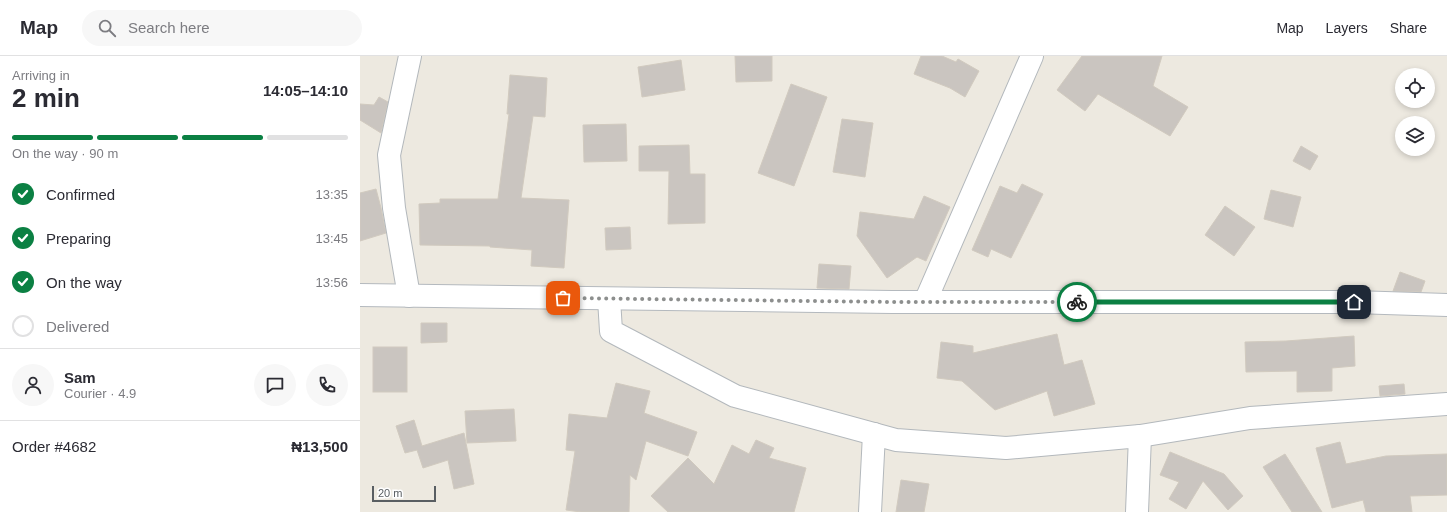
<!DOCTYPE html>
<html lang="en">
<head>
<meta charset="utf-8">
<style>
	body { margin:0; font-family:Arial,sans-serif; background:#f7f7f7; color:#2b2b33; height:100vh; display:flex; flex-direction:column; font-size:15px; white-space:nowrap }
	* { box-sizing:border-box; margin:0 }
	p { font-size:13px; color:#7c7c81 }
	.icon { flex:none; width:22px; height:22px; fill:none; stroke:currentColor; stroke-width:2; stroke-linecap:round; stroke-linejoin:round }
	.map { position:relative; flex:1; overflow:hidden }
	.drawer { display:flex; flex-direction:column; background:#fff; width:360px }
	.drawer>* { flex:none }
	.buttons { position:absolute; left:1035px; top:12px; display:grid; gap:8px }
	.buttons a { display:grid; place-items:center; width:40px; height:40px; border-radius:50%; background:#fff; box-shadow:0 2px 6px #0003; font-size:20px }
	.scale { position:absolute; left:12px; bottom:10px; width:64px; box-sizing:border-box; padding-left:4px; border:2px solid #595e62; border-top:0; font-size:11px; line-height:14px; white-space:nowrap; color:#595e62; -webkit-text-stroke:3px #fff; paint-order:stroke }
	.pin { position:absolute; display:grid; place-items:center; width:34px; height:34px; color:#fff; margin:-17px; border-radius:8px; box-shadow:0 2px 6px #0006 }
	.courier { position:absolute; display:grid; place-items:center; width:40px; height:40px; margin:-20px; border:3px solid #0b8043; border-radius:50%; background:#fff; color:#222; box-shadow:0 1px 5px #0007 }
	.summary em { font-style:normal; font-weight:800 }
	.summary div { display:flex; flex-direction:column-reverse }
	.summary { display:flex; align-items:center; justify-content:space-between; height:68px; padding:0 12px }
	h1 { font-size:26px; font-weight:800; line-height:30px }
	.bar { display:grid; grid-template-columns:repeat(4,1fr); gap:6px 4px; align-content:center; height:48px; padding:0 12px }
	.bar i { height:5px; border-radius:3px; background:#e1e1e2 }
	.bar .current { background:#0b8043 }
	.bar p { grid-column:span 4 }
	.line { display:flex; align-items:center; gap:10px; padding:0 12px; border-top:1px solid #e1e1e2 }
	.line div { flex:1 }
	.round { display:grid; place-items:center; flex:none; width:42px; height:42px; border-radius:21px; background:#f7f7f7 }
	ol { padding:0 12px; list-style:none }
	li { display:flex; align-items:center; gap:12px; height:44px }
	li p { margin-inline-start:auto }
	li .icon { padding:4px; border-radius:50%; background:#0b8043; color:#fff; stroke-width:4 }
	li:last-child { color:#7c7c81 }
	li i { width:22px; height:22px; border:2px solid #e1e1e2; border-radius:50% }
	header { display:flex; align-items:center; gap:24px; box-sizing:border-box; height:56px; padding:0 20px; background:#fff; border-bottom:1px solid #e1e1e2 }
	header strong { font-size:19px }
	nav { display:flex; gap:22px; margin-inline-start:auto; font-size:14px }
	.search { width:280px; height:36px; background:#f7f7f7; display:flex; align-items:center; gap:10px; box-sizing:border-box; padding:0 14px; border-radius:22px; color:#7c7c81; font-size:15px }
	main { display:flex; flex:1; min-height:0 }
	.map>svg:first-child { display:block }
	.building { fill:#cac5c0; stroke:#d1cabf }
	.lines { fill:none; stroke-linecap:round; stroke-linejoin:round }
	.street-casing { stroke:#b3b8bc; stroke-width:24 }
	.secondary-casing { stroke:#b4b9be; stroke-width:24 }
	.street { stroke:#fff; stroke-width:22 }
	.secondary { stroke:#fff; stroke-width:22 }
	.done { stroke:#8d8f8e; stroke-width:4; stroke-dasharray:0 7.2 }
	.route { stroke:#0b8043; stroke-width:5 }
</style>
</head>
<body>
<header>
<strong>Map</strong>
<div class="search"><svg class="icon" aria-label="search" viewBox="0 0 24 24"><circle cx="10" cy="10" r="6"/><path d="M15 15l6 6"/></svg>Search here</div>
<nav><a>Map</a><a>Layers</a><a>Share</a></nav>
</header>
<main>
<section class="drawer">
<div class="summary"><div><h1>2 min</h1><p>Arriving in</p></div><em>14:05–14:10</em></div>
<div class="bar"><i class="current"></i><i class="current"></i><i class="current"></i><i></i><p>On the way · 90 m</p></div>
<ol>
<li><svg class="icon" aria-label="check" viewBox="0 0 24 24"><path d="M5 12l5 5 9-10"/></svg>Confirmed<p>13:35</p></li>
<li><svg class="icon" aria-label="check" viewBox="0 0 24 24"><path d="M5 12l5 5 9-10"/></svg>Preparing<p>13:45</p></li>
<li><svg class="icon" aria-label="check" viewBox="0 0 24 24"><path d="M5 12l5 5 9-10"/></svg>On the way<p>13:56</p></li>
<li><i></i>Delivered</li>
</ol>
<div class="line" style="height:72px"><a class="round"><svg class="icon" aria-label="person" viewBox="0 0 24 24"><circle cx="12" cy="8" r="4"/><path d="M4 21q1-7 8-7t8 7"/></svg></a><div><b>Sam</b><p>Courier · 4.9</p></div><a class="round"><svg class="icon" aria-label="chat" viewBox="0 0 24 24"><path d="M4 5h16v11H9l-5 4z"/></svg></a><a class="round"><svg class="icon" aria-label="phone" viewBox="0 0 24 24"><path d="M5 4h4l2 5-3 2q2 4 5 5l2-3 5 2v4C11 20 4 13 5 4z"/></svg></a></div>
<div class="line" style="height:52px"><div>Order #4682</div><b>₦13,500</b></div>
</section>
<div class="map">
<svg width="1087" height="456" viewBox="0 0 1087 456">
	<rect width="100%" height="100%" fill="#ede9e0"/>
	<g class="building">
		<polygon points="375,0 412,0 412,25 376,26"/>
		<polygon points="561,0 582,0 596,6 598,3 619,15 605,41 590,32 554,18"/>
		<polygon points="722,0 802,0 793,30 828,51 810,80 738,38 725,55 697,34"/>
		<polygon points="321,4 325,34 282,41 278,11"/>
		<polygon points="150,19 187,22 185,61 173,60 161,142 209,144 204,212 171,210 172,194 130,191 130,190 60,189 59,148 80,147 80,143 138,143 149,58 147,58"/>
		<polygon points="431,28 467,41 434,130 398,117"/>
		<polygon points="19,41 28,46 21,77 0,64 0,48 14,49"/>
		<polygon points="482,63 513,67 505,121 473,116"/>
		<polygon points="266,68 267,105 224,106 223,69"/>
		<polygon points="329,89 330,118 345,118 345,167 308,168 309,115 279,115 279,90"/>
		<polygon points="941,90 958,100 950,114 933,105"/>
		<polygon points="662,128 683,138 651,202 631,193 628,201 612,194 640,130 657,137"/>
		<polygon points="16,133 21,152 26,177 0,185 0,137"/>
		<polygon points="911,134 941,141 933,171 904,163"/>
		<polygon points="564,140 590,151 566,205 557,201 527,222 497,180 500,156 554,163"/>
		<polygon points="865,150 895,171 874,200 845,179"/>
		<polygon points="270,171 271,193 246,194 245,172"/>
		<polygon points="459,208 491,210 489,233 457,232"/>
		<polygon points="1040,216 1065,225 1061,236 1033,235"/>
		<polygon points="61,267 87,267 87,286 61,287"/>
		<polygon points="697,278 704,309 722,304 735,348 694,360 687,335 635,354 602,325 577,322 581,286 613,290 613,297"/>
		<polygon points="994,280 995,310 972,312 972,335 937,336 937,315 886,316 885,286 926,285"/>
		<rect x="13" y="291" width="34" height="45"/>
		<polygon points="256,327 290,335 284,357 337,376 328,400 286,385 276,424 270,419 269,456 221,456 206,454 215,395 206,394 209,358 247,362"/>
		<polygon points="1044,328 1045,338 1020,340 1019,330"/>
		<polygon points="154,353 156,385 107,387 105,355"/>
		<polygon points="54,364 62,390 104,377 114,428 94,433 88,404 63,412 57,394 45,397 36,370"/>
		<polygon points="396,384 414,392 409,402 446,412 434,456 308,456 291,440 328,402 354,428 372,389 389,398"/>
		<polygon points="980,386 986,408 1026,400 1087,398 1087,439 1050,440 1052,456 1006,456 1003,444 972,452 956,392"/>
		<polygon points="810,396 864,418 883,440 868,454 843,425 826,453 809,443 819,426 800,419"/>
		<polygon points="925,398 962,456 932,456 903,411"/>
		<polygon points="541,424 569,428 564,456 536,456"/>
	</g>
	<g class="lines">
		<defs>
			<g id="street">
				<polyline points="49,240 34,152 29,99 50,0"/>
				<polyline points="249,243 251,275 375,340 536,384 646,392 780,380 777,456"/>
				<polyline points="565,246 672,0"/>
				<polyline points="780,380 890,362 1087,348"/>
				<polyline points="510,456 514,378"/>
			</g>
			<polyline id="secondary" points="0,239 532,246 994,246 1087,249"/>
		</defs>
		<use href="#street" class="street-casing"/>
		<use href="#secondary" class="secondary-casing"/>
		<use href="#street" class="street"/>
		<use href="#secondary" class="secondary"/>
	</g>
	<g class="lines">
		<polyline class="done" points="203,242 532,246 717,246"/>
		<polyline class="route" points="717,246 994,246"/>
	</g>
</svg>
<div class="buttons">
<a><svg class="icon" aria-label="locate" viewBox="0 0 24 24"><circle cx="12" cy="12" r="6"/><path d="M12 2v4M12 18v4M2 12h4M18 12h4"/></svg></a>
<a><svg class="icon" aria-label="layers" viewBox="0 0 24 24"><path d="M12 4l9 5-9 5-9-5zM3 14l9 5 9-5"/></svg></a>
</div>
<div class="scale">20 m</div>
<div class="pin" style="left:203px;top:242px;background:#ea580c"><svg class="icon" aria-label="bag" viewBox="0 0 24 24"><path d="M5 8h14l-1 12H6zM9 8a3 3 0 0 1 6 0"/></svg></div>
<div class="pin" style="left:994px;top:246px;background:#1f2937"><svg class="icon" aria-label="home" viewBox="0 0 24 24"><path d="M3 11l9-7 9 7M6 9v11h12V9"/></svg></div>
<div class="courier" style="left:717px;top:246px"><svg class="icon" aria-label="bike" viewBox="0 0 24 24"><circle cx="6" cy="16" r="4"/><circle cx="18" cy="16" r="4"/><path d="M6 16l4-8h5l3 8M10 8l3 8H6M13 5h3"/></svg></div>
</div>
</main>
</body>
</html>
